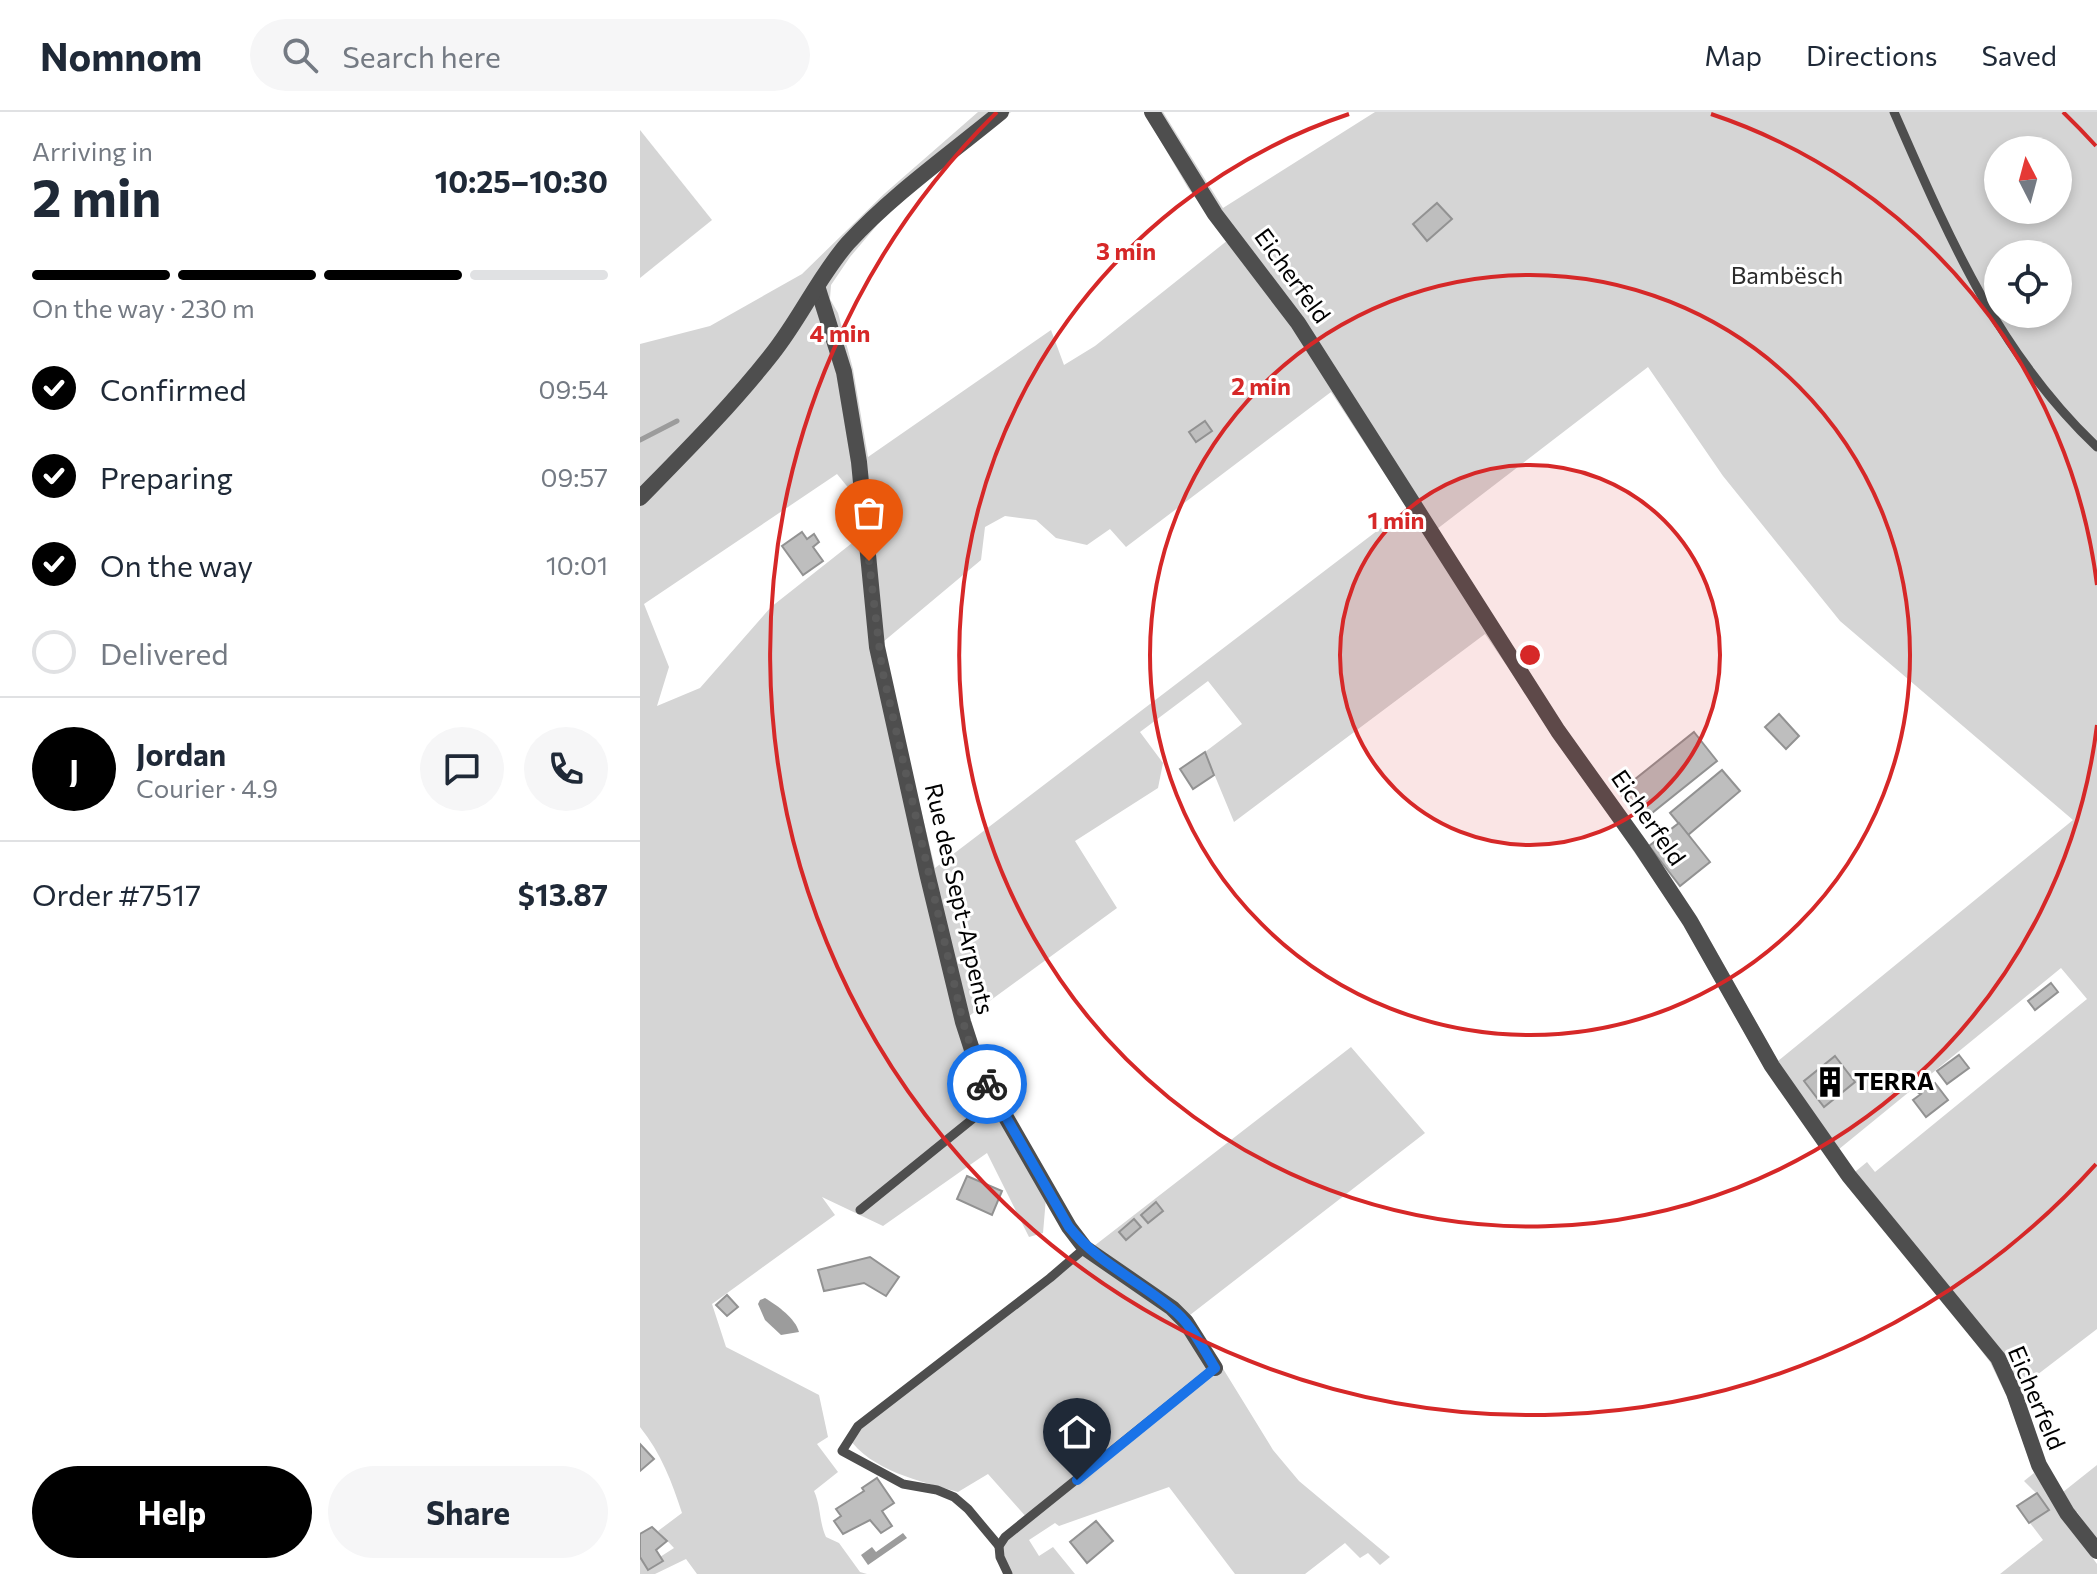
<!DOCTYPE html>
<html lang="en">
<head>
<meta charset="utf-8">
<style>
	body { margin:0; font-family:Commissioner,sans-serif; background:#f6f6f7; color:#1f2937; height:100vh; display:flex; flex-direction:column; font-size:30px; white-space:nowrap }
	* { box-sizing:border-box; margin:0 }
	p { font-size:26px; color:#747a83 }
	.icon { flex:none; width:44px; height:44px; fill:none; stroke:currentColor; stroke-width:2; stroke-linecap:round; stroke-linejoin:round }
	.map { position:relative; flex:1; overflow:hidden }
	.details { display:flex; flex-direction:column; background:#fff; width:640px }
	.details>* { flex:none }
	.needle { width:52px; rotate:354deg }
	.tools { position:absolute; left:1344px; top:24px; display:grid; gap:16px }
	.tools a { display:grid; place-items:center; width:88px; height:88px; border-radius:50%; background:#fff; box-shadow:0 4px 12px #0003; font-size:40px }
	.pin { position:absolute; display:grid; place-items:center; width:68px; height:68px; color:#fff; margin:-82px -34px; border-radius:50% 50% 50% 0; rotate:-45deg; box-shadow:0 0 8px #0007 }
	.pin .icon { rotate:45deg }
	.courier { position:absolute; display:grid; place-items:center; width:80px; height:80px; margin:-40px; border:6px solid #1a73e8; border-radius:50%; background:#fff; color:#222; box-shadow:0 2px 10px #0007 }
	.head em { font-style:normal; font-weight:700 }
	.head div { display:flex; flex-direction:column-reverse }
	.head { display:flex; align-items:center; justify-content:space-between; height:136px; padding:0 32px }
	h1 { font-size:52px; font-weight:700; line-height:60px }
	.bar { display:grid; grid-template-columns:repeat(4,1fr); gap:12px 8px; align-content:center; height:96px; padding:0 32px }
	.bar i { height:10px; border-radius:6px; background:#e0e1e3 }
	.bar .active { background:#000 }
	.bar p { grid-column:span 4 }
	.line { display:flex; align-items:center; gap:20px; padding:0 32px; border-top:2px solid #e0e1e3 }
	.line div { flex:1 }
	.round { display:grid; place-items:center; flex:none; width:84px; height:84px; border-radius:42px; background:#f6f6f7 }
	ol { padding:0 32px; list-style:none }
	li { display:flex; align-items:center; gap:24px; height:88px }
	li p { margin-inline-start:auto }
	li .icon { padding:8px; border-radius:50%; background:#000; color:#fff; stroke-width:4 }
	li:last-child { color:#747a83 }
	li i { width:44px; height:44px; border:4px solid #e0e1e3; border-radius:50% }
	.button { display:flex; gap:16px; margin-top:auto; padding:16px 32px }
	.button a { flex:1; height:92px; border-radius:48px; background:#000; color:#fff; font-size:32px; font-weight:700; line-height:92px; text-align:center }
	.button a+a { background:#f6f6f7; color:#1f2937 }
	header { display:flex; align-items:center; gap:48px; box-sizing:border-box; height:112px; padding:0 40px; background:#fff; border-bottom:2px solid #e0e1e3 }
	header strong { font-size:38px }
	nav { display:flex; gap:44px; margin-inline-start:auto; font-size:28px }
	.search { width:560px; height:72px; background:#f6f6f7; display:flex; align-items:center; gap:20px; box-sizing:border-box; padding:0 28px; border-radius:44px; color:#747a83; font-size:30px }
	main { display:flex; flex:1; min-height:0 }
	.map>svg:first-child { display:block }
	.green { fill:#d5d5d5; fill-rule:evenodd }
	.water { fill:#9c9c9c }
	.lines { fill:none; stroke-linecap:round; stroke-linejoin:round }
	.stream { stroke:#9c9c9c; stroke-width:5 }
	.building { fill:#bebebe; stroke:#929292; stroke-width:2 }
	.lane { stroke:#4e4e4e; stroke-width:9 }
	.street { stroke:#4e4e4e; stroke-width:16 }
	.done { stroke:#595959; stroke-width:8; stroke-dasharray:0 14.4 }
	.route { stroke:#1a73e8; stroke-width:10 }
	.ring { fill:none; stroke:#d62828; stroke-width:4 }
	.labels { text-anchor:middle; stroke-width:6; stroke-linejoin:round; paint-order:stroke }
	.street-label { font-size:24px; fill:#000; stroke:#fff }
	.park-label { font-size:24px; fill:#2c2c2c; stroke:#fff }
	.poi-label { font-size:24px; font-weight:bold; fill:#000; stroke:#fff; text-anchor:start }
	.centre { fill:#d62828; stroke:#fff; stroke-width:4 }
	.ring-label { font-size:24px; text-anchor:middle; font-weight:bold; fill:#d62828; stroke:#fff; stroke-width:6; stroke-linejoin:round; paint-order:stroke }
</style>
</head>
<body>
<header>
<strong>Nomnom</strong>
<div class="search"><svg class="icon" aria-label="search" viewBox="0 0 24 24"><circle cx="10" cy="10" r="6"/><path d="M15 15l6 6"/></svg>Search here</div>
<nav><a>Map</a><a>Directions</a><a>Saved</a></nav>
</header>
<main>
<section class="details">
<div class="head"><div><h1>2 min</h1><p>Arriving in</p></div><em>10:25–10:30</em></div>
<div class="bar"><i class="active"></i><i class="active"></i><i class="active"></i><i></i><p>On the way · 230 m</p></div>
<ol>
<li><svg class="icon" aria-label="check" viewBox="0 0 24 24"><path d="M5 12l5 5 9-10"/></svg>Confirmed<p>09:54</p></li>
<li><svg class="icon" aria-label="check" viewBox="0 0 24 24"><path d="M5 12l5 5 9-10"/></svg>Preparing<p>09:57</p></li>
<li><svg class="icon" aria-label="check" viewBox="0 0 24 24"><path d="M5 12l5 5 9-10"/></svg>On the way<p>10:01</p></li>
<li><i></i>Delivered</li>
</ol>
<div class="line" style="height:144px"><b class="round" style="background:#000;color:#fff">J</b><div><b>Jordan</b><p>Courier · 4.9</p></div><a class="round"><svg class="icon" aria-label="chat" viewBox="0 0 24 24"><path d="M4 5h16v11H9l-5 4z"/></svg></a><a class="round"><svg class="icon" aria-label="phone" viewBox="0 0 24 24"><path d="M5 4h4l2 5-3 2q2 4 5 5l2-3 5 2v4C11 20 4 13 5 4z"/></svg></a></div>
<div class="line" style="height:104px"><div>Order #7517</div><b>$13.87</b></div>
<div class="button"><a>Help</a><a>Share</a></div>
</section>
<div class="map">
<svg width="1457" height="1462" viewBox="0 0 1457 1462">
	<rect width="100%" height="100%" fill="#fff"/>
	<g class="green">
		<path d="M338 0H371L244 105 210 145 191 173 190 187 198 201 213 257 228 345 411 218 424 253 455 234 588 128 548 76 504 0H523L583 96 735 0H1457V1217L1384 1273 1383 1280 1405 1351 1423 1380 1457 1353V1428L1437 1400 1426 1409 1457 1452V1462H1360L1403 1428 1377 1394 1396 1381 1384 1369 1394 1361 1367 1285 1350 1250 1126 959 1040 807 845 522 594 710 565 640 602 612 568 569 500 620 523 651 518 676 435 729 477 796 329 904C344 956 369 998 396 1045 414 1076 430 1107 454 1134L711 935 785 1021 550 1203 633 1338 659 1369 750 1445 740 1453 728 1441 720 1446 705 1431 665 1462H595L529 1375 419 1414 415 1411 389 1428 399 1444 413 1435 435 1462H368L359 1434 388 1407 348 1362 318 1380C280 1369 231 1359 208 1325L440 1140 406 1086 403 1121 389 1125 347 1041 243 1114 182 1085 195 1103 72 1192 86 1235 179 1283 188 1325 177 1332 198 1360 174 1379C181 1394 179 1410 186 1425L199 1431 220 1460 227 1462H57L46 1447 15 1462H0V1443L6 1454 34 1436 18 1419 42 1401C32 1370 21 1341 0 1315V232L70 214 162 162 244 82ZM1358 38H1418V98H1358ZM1358 142H1418V202H1358ZM1008 255 1083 364 1200 509 1433 708 1138 949 1057 805 1051 809 920 622 797 417ZM691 280 767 396 295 756 252 578 243 530 341 448 345 415 365 404 396 408 416 426 447 433 470 417 486 435ZM197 362 224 395 226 420 131 495 60 576 17 594 29 555 4 492ZM1421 856 1447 887 1235 1060 1227 1050 1210 1064 1193 1042Z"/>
		<polygon points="0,18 72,108 0,166"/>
	</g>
	<g class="water">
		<path d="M125 1186C138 1194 155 1206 159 1220L141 1223 125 1208 118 1192 120 1188Z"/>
		<polygon points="263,1421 267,1426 228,1453 221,1443 232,1435 236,1440"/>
	</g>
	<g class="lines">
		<polyline class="stream" points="0,328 37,309"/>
	</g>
	<g class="building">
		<polygon points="797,91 812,107 787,129 773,112"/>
		<polygon points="565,309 572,319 556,330 549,320"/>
		<polygon points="162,420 167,427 174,422 179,430 173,435 183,449 163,463 142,434"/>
		<polygon points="1139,602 1159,624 1146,637 1125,615"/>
		<polygon points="1054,620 1077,649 1002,709 979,680"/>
		<polygon points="565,640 574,663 553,677 540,657"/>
		<polygon points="1082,658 1100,679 1048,723 1030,701"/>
		<polygon points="1039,711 1070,750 1040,774 1009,734"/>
		<polygon points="1411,871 1418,880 1395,898 1388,889"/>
		<polygon points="1319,943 1329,956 1307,972 1297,959"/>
		<polygon points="1195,944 1215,970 1184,995 1164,969"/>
		<polygon points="1295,971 1308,988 1286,1005 1273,988 1281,982 1279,981"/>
		<polygon points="327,1064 362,1079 352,1103 317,1087"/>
		<polygon points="516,1090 523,1099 508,1111 501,1103"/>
		<polygon points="494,1107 501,1115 486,1128 479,1120"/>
		<polygon points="230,1145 259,1165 246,1184 224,1171 184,1179 178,1158"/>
		<polygon points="87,1183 98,1195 87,1204 76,1193"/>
		<polygon points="0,1332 14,1347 0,1359"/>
		<polygon points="237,1366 254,1391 242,1399 252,1414 241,1421 230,1408 203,1422 194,1409 201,1404 196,1397 224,1379 222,1376"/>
		<polygon points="1397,1381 1409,1398 1389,1411 1377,1394"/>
		<polygon points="456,1409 473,1429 447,1451 430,1430"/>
		<polygon points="12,1415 27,1429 16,1438 23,1449 8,1458 0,1445 0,1422"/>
	</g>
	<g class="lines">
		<g class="lane">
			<path d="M1254 0C1308 123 1357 240 1457 335"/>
			<polyline points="220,1098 356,988"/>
			<polyline points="359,1434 328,1397 314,1385 297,1378 263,1372 202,1339 218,1314 410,1166 445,1136"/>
			<polyline points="368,1462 360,1445 359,1434 365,1425 575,1256"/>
		</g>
		<g class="street">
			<polyline points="512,0 575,102 658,211 918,619 1001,735 1050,809 1132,954 1209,1064 1358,1246 1374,1281 1399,1353 1427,1401 1457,1439"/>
			<polyline points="178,177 204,260 219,350 237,535 287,761 323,910 334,944 356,988 429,1115 445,1136 532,1196 546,1210 575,1256"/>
			<path d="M0 386C46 339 92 293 132 242 160 207 179 164 208 131 253 82 310 42 361 0"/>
		</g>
	</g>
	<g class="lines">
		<polyline class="done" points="229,449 242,557 323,910 334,944 347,972"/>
		<path class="route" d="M347 972 429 1115C458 1151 496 1167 531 1196 551 1211 562 1235 575 1256L437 1368"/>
	</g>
	<circle cx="890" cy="543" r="190" fill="#d62828" fill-opacity=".12"/>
	<g class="ring">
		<circle cx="890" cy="543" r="190"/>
		<circle cx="890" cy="543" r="380"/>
		<path d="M1457 613A571 571 0 1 1 709 2M1071 2A571 571 0 0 1 1457 473"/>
		<path d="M1456 1052A761 761 0 1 1 357 0M1423 0A761 761 0 0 1 1456 34"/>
	</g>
	<defs>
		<symbol id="building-bare" viewBox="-9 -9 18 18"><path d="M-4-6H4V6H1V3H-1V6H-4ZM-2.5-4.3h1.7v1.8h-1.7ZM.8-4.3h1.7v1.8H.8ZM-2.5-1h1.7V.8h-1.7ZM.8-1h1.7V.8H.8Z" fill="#000" stroke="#fff" stroke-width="2.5" paint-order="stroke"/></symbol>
	</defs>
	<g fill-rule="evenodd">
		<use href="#building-bare" x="1168" y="948" width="44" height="44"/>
	</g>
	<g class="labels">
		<g class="street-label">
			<text transform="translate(652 164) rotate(54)" y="8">Eicherfeld</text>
			<text transform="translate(1008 706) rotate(55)" y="8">Eicherfeld</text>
			<text transform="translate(319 787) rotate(77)" y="8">Rue des Sept-Arpents</text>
			<text transform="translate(1396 1286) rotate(67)" y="8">Eicherfeld</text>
		</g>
		<g class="park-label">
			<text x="1147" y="172">Bambësch</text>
		</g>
		<g class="poi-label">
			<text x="1214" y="978">TERRA</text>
		</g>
	</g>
	<circle cx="890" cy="543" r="12" class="centre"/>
	<g class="ring-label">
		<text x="486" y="148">3 min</text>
		<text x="200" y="230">4 min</text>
		<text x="621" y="283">2 min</text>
		<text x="756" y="417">1 min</text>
	</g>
</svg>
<div class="tools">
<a><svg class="needle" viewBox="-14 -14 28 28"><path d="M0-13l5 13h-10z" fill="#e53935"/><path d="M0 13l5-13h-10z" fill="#747a83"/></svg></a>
<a><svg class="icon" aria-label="locate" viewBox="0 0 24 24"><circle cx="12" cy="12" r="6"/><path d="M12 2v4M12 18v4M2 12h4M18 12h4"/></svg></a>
</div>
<div class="pin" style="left:229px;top:449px;background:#ea580c"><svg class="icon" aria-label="bag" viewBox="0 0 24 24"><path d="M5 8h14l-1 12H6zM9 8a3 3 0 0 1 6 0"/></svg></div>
<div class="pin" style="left:437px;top:1368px;background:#1f2937"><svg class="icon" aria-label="home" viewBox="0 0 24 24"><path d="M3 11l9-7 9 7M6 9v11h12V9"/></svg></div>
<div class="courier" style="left:347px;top:972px"><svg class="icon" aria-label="bike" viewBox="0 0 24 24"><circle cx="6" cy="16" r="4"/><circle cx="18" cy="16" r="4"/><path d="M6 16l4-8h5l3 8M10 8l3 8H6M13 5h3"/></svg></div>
</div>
</main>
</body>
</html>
